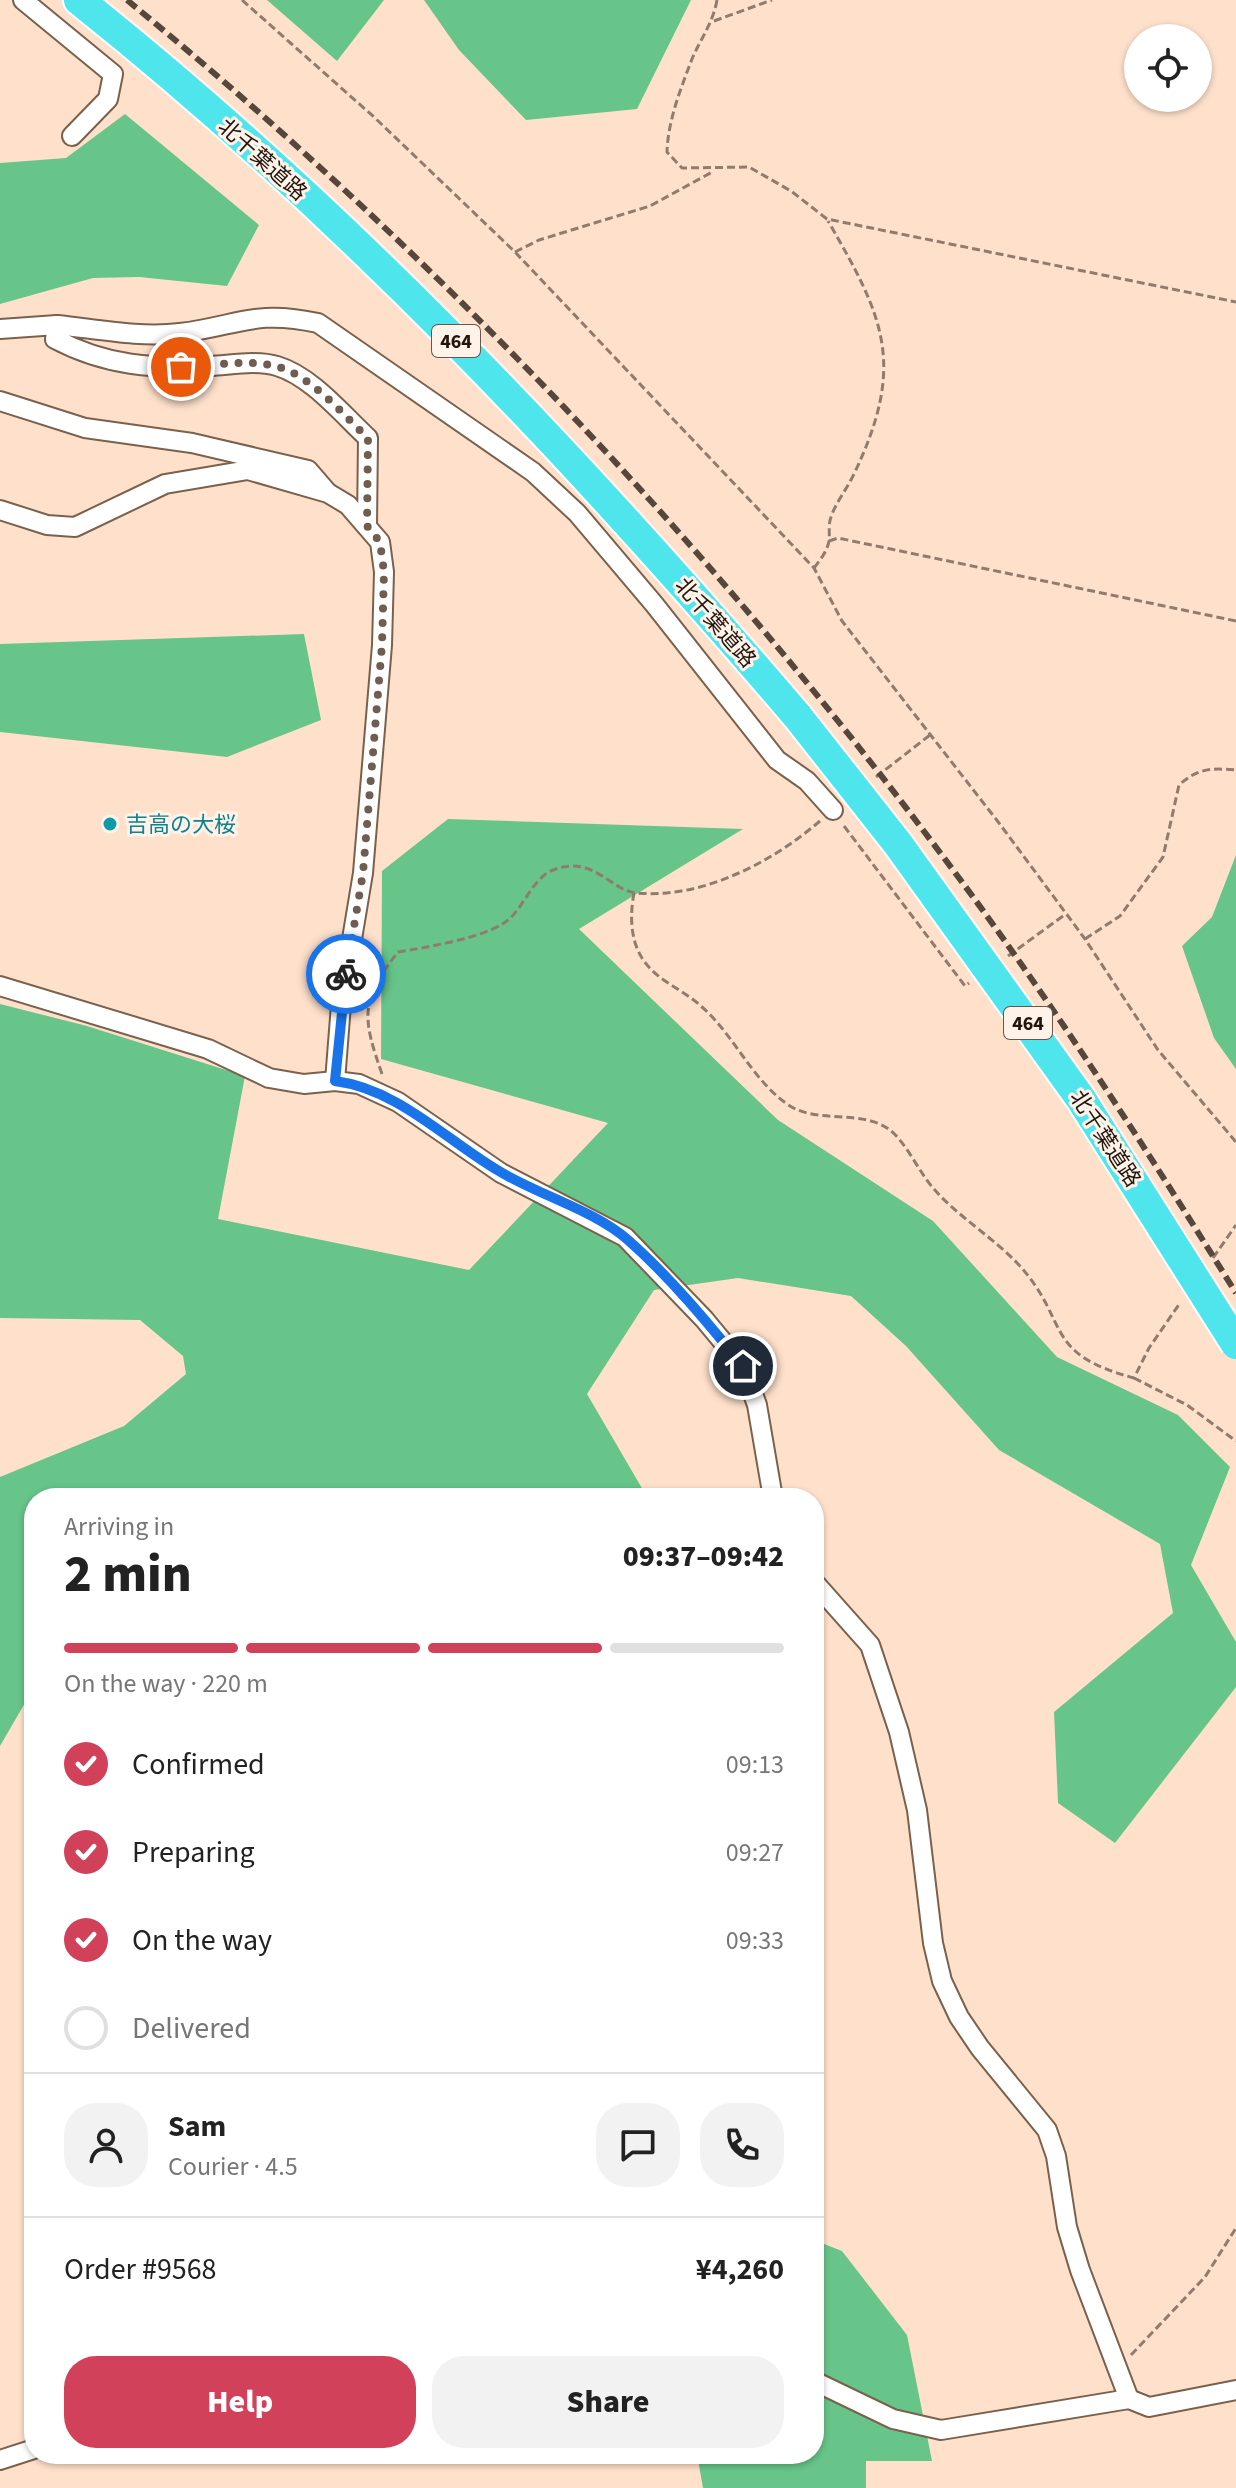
<!DOCTYPE html>
<html lang="en">
<head>
<meta charset="utf-8">
<style>
	body { margin:0; font-family:"Source Sans 3","Noto Sans JP",sans-serif; background:#f2f2f2; color:#222; height:100vh; display:flex; flex-direction:column; font-size:30px; white-space:nowrap }
	* { box-sizing:border-box; margin:0 }
	p { font-size:26px; color:#767676 }
	.icon { flex:none; width:44px; height:44px; fill:none; stroke:currentColor; stroke-width:2; stroke-linecap:round; stroke-linejoin:round }
	.map { position:relative; flex:1; overflow:hidden }
	.details { position:absolute; left:24px; top:1488px; width:800px; height:976px; display:flex; flex-direction:column; background:#fff; border-radius:32px; box-shadow:0 2px 6px #0004 }
	.details>* { flex:none }
	.fabs { position:absolute; left:1124px; top:24px; display:grid; gap:16px }
	.fabs a { display:grid; place-items:center; width:88px; height:88px; border-radius:50%; background:#fff; box-shadow:0 2px 6px #0004; font-size:40px }
	.pin { position:absolute; display:grid; place-items:center; width:68px; height:68px; color:#fff; margin:-34px; border:4px solid #fff; border-radius:50%; box-shadow:0 2px 8px #0007 }
	.courier { position:absolute; display:grid; place-items:center; width:80px; height:80px; margin:-40px; border:6px solid #1a73e8; border-radius:50%; background:#fff; color:#222; box-shadow:0 2px 10px #0007 }
	.headline em { font-style:normal; font-weight:800 }
	.headline div { display:flex; flex-direction:column-reverse }
	.headline { display:flex; align-items:center; justify-content:space-between; height:136px; padding:0 40px }
	h1 { font-size:52px; font-weight:800; line-height:60px }
	.bar { display:grid; grid-template-columns:repeat(4,1fr); gap:12px 8px; align-content:center; height:96px; padding:0 40px }
	.bar i { height:10px; border-radius:6px; background:#e0e0e0 }
	.bar .on { background:#d14159 }
	.bar p { grid-column:span 4 }
	.line { display:flex; align-items:center; gap:20px; padding:0 40px; border-top:2px solid #e0e0e0 }
	.line div { flex:1 }
	.round { display:grid; place-items:center; flex:none; width:84px; height:84px; border-radius:32px; background:#f2f2f2 }
	ol { padding:0 40px; list-style:none }
	li { display:flex; align-items:center; gap:24px; height:88px }
	li p { margin-inline-start:auto }
	li .icon { padding:8px; border-radius:50%; background:#d14159; color:#fff; stroke-width:4 }
	li:last-child { color:#767676 }
	li i { width:44px; height:44px; border:4px solid #e0e0e0; border-radius:50% }
	.button { display:flex; gap:16px; margin-top:auto; padding:16px 40px }
	.button a { flex:1; height:92px; border-radius:32px; background:#d14159; color:#fff; font-size:32px; font-weight:800; line-height:92px; text-align:center }
	.button a+a { background:#f2f2f2; color:#222 }
	.map>svg:first-child { display:block }
	.forest { fill:#67c589 }
	.lines { fill:none; stroke-linecap:round; stroke-linejoin:round }
	.minor-casing { stroke:#7a614d; stroke-width:22 }
	.trunk-casing { stroke:#fff; stroke-width:34 }
	.path { stroke:#907c6d; stroke-width:3; stroke-dasharray:8 4; stroke-linecap:butt }
	.minor { stroke:#fff; stroke-width:18 }
	.trunk { stroke:#4ee6ec; stroke-width:30 }
	.rail { stroke:#56473c; stroke-width:6; stroke-dasharray:12 6; stroke-linecap:butt }
	.trunk-bridge-casing { stroke:#fff; stroke-width:34; stroke-linecap:butt }
	.trunk-bridge { stroke:#4ee6ec; stroke-width:30 }
	.done { stroke:#6e5d50; stroke-width:8; stroke-dasharray:0 14.4 }
	.route { stroke:#1a73e8; stroke-width:10 }
	.culture-dot { fill:#0f9aa8; stroke:#fef2e9; stroke-width:3 }
	.labels { text-anchor:middle; stroke-width:6; stroke-linejoin:round; paint-order:stroke }
	.shield { fill:#fef2e9; stroke:#635850; stroke-width:2 }
	.shield-label { font-size:20px; font-weight:bold; fill:#20160e }
	.street-label { font-size:22px; fill:#20160e; stroke:#fef2e9 }
	.culture-label { font-size:22px; fill:#0d838f; stroke:#fef2e9; text-anchor:start }
</style>
</head>
<body>
<div class="map">
<svg width="1236" height="2488" viewBox="0 0 1236 2488">
	<rect width="100%" height="100%" fill="#ffe1cb"/>
	<g class="forest">
		<polygon points="267,0 384,0 337,61"/>
		<polygon points="424,0 691,0 637,109 526,120 459,50"/>
		<polygon points="125,114 259,225 227,286 139,277 93,278 0,304 0,163 66,158"/>
		<polygon points="304,634 321,720 227,757 0,732 0,644"/>
		<polygon points="448,819 743,829 579,929 778,1120 933,1221 1057,1357 1178,1415 1230,1467 1191,1565 1236,1642 1236,1687 1115,1843 1058,1803 1054,1712 1173,1613 1160,1544 999,1450 906,1346 851,1296 738,1278 654,1290 587,1394 643,1490 615,1498 34,1498 34,1695 29,1696 0,1746 0,1477 124,1426 186,1374 183,1356 140,1320 0,1318 0,1004 87,1026 245,1076 218,1219 469,1270 608,1123 381,1059 382,871"/>
		<polygon points="1236,855 1236,1069 1214,1038 1182,946 1212,917"/>
		<polygon points="814,2240 842,2251 907,2335 932,2461 866,2461 866,2488 703,2488 697,2454 814,2454"/>
	</g>
	<g class="lines">
		<defs>
			<g id="minor">
				<polyline points="23,0 113,74 108,99 72,136"/>
				<polyline points="0,329 57,325"/>
				<polyline points="0,401 85,428 192,443 308,470 327,492"/>
				<polyline points="0,510 47,525 75,527 165,484 248,470 328,493 348,505 380,542 384,572 382,645 363,873 341,1005 335,1081"/>
				<path d="M367 526 368 438C342 414 311 376 277 366 256 360 231 365 210 366 154 369 106 366 55 339L57 325C97 329 140 338 180 333 238 326 254 309 318 323L533 472 577 513 654 604 777 760 807 781 833 810"/>
				<polyline points="0,986 208,1049 269,1078 304,1084 335,1081 359,1084 398,1102 501,1173 625,1237 704,1319 743,1366 757,1405 773,1498"/>
				<polyline points="814,1582 870,1645 899,1732 917,1810 933,1943 942,1981 959,2017 980,2048 1047,2130 1056,2156 1067,2227 1080,2270 1129,2399"/>
				<polyline points="814,2381 893,2419 941,2430 1129,2399 1149,2407 1236,2390"/>
				<polyline points="0,2460 34,2449"/>
			</g>
			<path id="trunk" d="M79 0C345 212 578 459 798 717"/>
		</defs>
		<use href="#minor" class="minor-casing"/>
		<use href="#trunk" class="trunk-casing"/>
		<g class="path">
			<polyline points="242,0 374,117 515,252 814,568 842,621 999,823 1085,939 1158,1050 1236,1142"/>
			<path d="M717 0C713 23 701 38 692 59 681 88 668 120 667 152L682 168 749 167 791 191 827 219 1236 302"/>
			<polyline points="714,21 772,0"/>
			<polyline points="515,252 539,240 650,206 714,171"/>
			<polyline points="829,541 838,538 1236,621"/>
			<path d="M814 568C820 560 827 552 829 541 830 533 828 525 831 517 836 502 847 489 854 474 906 365 885 319 828 221"/>
			<polyline points="876,777 930,735"/>
			<polyline points="844,826 965,986 969,983"/>
			<path d="M634 893C630 914 630 939 642 958 656 981 683 989 702 1007 735 1036 753 1082 790 1106 819 1124 862 1109 890 1130 907 1144 919 1172 933 1188 958 1217 993 1237 1019 1265 1071 1322 1041 1353 1134 1378L1149 1348 1180 1303"/>
			<path d="M1085 939 1120 916 1163 857 1179 785C1198 768 1211 768 1236 770"/>
			<polyline points="1008,956 1063,916"/>
			<path d="M382 1074C362 1017 360 1000 398 952 427 947 479 939 504 923 523 911 531 879 553 870 594 854 610 891 637 893 703 899 772 862 820 821"/>
			<polyline points="1213,1258 1236,1225"/>
			<polyline points="1134,1378 1187,1405 1236,1441"/>
			<polyline points="1131,2355 1205,2277 1236,2228"/>
		</g>
		<use href="#minor" class="minor"/>
		<use href="#trunk" class="trunk"/>
		<path class="rail" d="M127 0C439 256 719 554 959 878 1058 1011 1148 1152 1236 1293"/>
		<defs>
			<polyline id="trunk-bridge" points="798,717 898,844 1081,1099 1236,1344"/>
		</defs>
		<use href="#trunk-bridge" class="trunk-bridge-casing"/>
		<use href="#trunk-bridge" class="trunk-bridge"/>
	</g>
	<g class="lines">
		<path class="done" d="M181 367C211 366 245 359 275 366 310 374 342 414 368 438L367 526 380 542 384 572 382 645 363 873 346 974"/>
		<path class="route" d="M346 974 335 1081C398 1089 446 1140 499 1171 538 1195 594 1210 628 1240 670 1277 707 1322 743 1366"/>
	</g>
	<circle class="culture-dot" cx="110" cy="824" r="8"/>
	<g class="labels">
		<g class="shield">
			<rect x="432" y="325" width="48" height="32" rx="6"/>
			<rect x="1004" y="1007" width="48" height="32" rx="6"/>
		</g>
		<g class="shield-label">
			<text x="456" y="348">464</text>
			<text x="1028" y="1030">464</text>
		</g>
		<g class="street-label">
			<text transform="translate(263 159) rotate(42)" y="8">北千葉道路</text>
			<text transform="translate(716 622) rotate(49)" y="8">北千葉道路</text>
			<text transform="translate(1106 1138) rotate(57)" y="8">北千葉道路</text>
		</g>
		<g class="culture-label">
			<text x="126" y="832">吉高の大桜</text>
		</g>
	</g>
</svg>
<div class="fabs">
<a><svg class="icon" aria-label="locate" viewBox="0 0 24 24"><circle cx="12" cy="12" r="6"/><path d="M12 2v4M12 18v4M2 12h4M18 12h4"/></svg></a>
</div>
<div class="pin" style="left:181px;top:367px;background:#ea580c"><svg class="icon" aria-label="bag" viewBox="0 0 24 24"><path d="M5 8h14l-1 12H6zM9 8a3 3 0 0 1 6 0"/></svg></div>
<div class="pin" style="left:743px;top:1366px;background:#1f2937"><svg class="icon" aria-label="home" viewBox="0 0 24 24"><path d="M3 11l9-7 9 7M6 9v11h12V9"/></svg></div>
<div class="courier" style="left:346px;top:974px"><svg class="icon" aria-label="bike" viewBox="0 0 24 24"><circle cx="6" cy="16" r="4"/><circle cx="18" cy="16" r="4"/><path d="M6 16l4-8h5l3 8M10 8l3 8H6M13 5h3"/></svg></div>
<section class="details">
<div class="headline"><div><h1>2 min</h1><p>Arriving in</p></div><em>09:37–09:42</em></div>
<div class="bar"><i class="on"></i><i class="on"></i><i class="on"></i><i></i><p>On the way · 220 m</p></div>
<ol>
<li><svg class="icon" aria-label="check" viewBox="0 0 24 24"><path d="M5 12l5 5 9-10"/></svg>Confirmed<p>09:13</p></li>
<li><svg class="icon" aria-label="check" viewBox="0 0 24 24"><path d="M5 12l5 5 9-10"/></svg>Preparing<p>09:27</p></li>
<li><svg class="icon" aria-label="check" viewBox="0 0 24 24"><path d="M5 12l5 5 9-10"/></svg>On the way<p>09:33</p></li>
<li><i></i>Delivered</li>
</ol>
<div class="line" style="height:144px"><a class="round"><svg class="icon" aria-label="person" viewBox="0 0 24 24"><circle cx="12" cy="8" r="4"/><path d="M4 21q1-7 8-7t8 7"/></svg></a><div><b>Sam</b><p>Courier · 4.5</p></div><a class="round"><svg class="icon" aria-label="chat" viewBox="0 0 24 24"><path d="M4 5h16v11H9l-5 4z"/></svg></a><a class="round"><svg class="icon" aria-label="phone" viewBox="0 0 24 24"><path d="M5 4h4l2 5-3 2q2 4 5 5l2-3 5 2v4C11 20 4 13 5 4z"/></svg></a></div>
<div class="line" style="height:104px"><div>Order #9568</div><b>¥4,260</b></div>
<div class="button"><a>Help</a><a>Share</a></div>
</section>
</div>
</body>
</html>
